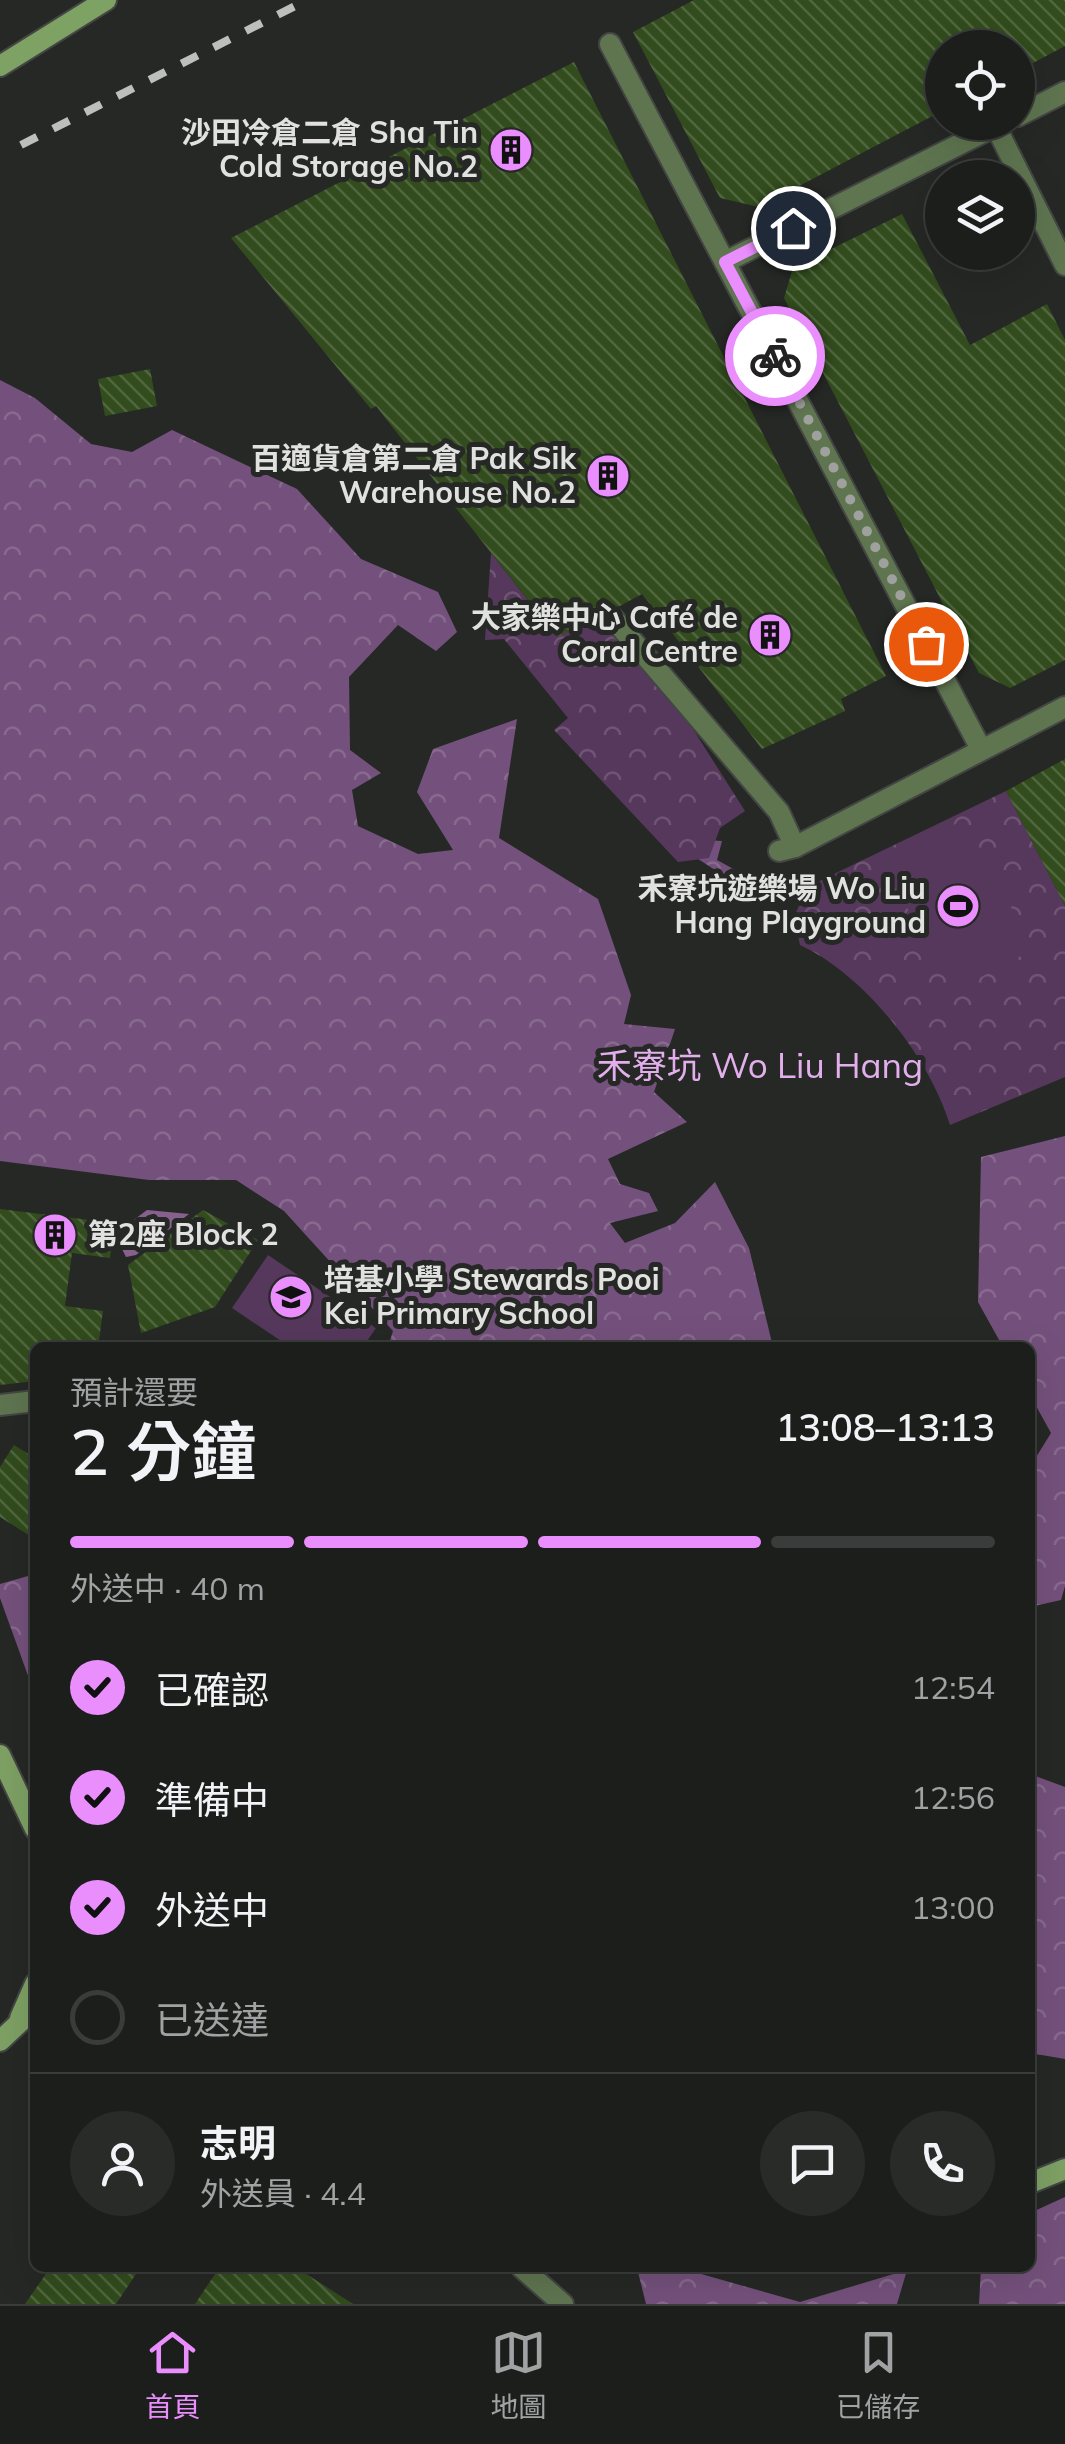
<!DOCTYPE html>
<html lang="zh-TW">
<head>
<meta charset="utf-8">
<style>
	body { margin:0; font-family:Mulish,"Noto Sans TC",sans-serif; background:#292b29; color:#f1f3f6; height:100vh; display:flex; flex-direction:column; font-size:38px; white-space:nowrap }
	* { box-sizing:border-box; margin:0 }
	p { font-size:32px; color:#a0a2a3 }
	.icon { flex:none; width:55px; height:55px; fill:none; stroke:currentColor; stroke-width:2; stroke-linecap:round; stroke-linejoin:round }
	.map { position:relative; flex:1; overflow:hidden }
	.details { position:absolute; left:30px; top:1342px; width:1005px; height:930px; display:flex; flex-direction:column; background:#1c1e1c; border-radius:15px; box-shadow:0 10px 40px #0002,0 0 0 2px #3a3c3b }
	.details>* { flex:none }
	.fabs { position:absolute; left:925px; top:30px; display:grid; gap:20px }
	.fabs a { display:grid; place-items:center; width:110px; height:110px; border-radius:50%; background:#1c1e1c; box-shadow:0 10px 40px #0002,0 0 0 2px #3a3c3b; font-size:50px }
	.pin { position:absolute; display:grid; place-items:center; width:85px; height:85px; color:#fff; margin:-42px; border:5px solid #fff; border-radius:50%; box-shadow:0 2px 10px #0007 }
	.courier { position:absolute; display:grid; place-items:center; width:100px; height:100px; margin:-50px; border:8px solid #ea8dfd; border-radius:50%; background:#fff; color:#222; box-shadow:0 2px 12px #0007 }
	.headline em { font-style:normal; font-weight:600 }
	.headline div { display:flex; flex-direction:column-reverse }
	.headline { display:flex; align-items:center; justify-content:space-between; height:170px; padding:0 40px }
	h1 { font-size:65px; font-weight:600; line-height:75px }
	.bar { display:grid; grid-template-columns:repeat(4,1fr); gap:15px 10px; align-content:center; height:120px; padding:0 40px }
	.bar i { height:12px; border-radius:8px; background:#3a3c3b }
	.bar .on { background:#ea8dfd }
	.bar p { grid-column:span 4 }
	.line { display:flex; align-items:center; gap:25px; padding:0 40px; border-top:2px solid #3a3c3b }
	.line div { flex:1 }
	.round { display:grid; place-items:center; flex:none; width:105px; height:105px; border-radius:52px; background:#292b29 }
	ol { padding:0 40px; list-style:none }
	li { display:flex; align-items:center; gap:30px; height:110px }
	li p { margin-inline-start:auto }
	li .icon { padding:10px; border-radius:50%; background:#ea8dfd; color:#111; stroke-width:4 }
	li:last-child { color:#a0a2a3 }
	li i { width:55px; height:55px; border:5px solid #3a3c3b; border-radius:50% }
	.tab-bar { display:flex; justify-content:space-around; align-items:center; height:140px; border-top:2px solid #3a3c3b; background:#1c1e1c; font-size:28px; color:#a0a2a3 }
	.tab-bar a { display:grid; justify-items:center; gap:5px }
	.tab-bar .on { color:#ea8dfd }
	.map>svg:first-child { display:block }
	.forest { fill:url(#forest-crowns) }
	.park { fill:url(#park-crowns) }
	.garden { fill:#57385d }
	.water { fill:#86618d }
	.building { fill:url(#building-back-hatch) }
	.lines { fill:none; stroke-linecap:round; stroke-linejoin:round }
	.street-casing { stroke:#444643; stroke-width:24 }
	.secondary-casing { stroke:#444643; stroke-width:24 }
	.street { stroke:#5f7550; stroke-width:20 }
	.secondary { stroke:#7ea164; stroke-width:20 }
	.rail { stroke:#bdbfbc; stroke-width:8; stroke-dasharray:18 18; stroke-linecap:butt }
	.done { stroke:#a0a19f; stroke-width:10; stroke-dasharray:0 18 }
	.route { stroke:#ea8dfd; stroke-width:12 }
	.labels { text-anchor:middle; stroke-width:10; stroke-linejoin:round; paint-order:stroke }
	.poi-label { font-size:30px; font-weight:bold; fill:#e1e2e0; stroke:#262825; text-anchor:end }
	.quarter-label { font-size:35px; fill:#e2afec; stroke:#262825 }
</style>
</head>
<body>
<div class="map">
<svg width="1065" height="2304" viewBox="0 0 1065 2304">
	<defs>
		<pattern id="forest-crowns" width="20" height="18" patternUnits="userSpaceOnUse" patternTransform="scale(2.5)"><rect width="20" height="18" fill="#74517c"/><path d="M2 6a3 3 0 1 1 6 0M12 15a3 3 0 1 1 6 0" fill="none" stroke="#886a8e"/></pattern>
		<pattern id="park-crowns" width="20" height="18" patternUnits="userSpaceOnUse" patternTransform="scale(2.5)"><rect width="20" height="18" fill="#57385d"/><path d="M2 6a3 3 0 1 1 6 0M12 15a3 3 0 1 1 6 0" fill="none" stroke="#6f5474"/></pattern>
		<pattern id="building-back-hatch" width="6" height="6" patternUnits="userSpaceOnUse" patternTransform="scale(2.5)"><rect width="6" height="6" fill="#324c1d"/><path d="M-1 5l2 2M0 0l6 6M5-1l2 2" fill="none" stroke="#4f663e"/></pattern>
	</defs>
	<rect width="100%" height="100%" fill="#262825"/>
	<g class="forest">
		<polygon points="0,380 35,398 91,444 132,452 172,430 297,489 361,559 438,592 457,632 436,651 398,625 349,677 350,750 381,773 352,790 358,826 418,854 453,850 417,792 433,749 517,719 499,838 598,899 631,995 624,1024 675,1029 654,1092 687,1122 608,1159 620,1184 649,1193 658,1211 610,1223 625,1243 675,1223 715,1182 749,1248 773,1347 388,1347 393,1331 284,1211 236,1180 149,1180 0,1161"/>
		<polygon points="666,838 722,841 717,860 748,877 738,885"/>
		<polygon points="1065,1136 1065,1586 1061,1600 1030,1607 1030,1467 1051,1433 1030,1395 1030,1348 1003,1347 978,1302 981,1157"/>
		<polygon points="35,1574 35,1695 0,1598 0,1584"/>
		<polygon points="1030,1774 1065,1787 1065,2059 1030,2053"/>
		<polygon points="1065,2197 1065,2304 979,2304 981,2268 1030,2268 1030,2213"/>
		<polygon points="637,2268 680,2268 800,2302 907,2270 897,2304 646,2304"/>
	</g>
	<g class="park">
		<polygon points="491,553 556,636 616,608 745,811 720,828 709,858 678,862 554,730 568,718 504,639 485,640"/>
		<path d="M1006 791 1065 906V1077L950 1125C929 1057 865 975 800 945L794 917 807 887Z"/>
	</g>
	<g class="garden">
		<polygon points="963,820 1034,949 953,992 883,863"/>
		<polygon points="268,1255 376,1328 363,1347 290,1347 232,1308"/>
	</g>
	<polygon class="water" points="147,1210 189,1214 136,1255 126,1257 122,1249 131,1222"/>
	<g class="building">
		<polygon points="694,0 1065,0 1065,46 1018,71 1018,48 942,48 942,111 759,207 720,198 633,32"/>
		<polygon points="574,62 886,676 841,699 845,711 762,749 642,594 620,606 605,607 600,616 557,637 376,406 371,409 231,238"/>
		<polygon points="902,214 970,345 1047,304 1065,340 1065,660 1010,688 979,673 784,298 793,268"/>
		<polygon points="150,369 157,406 105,416 98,379"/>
		<polygon points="1065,759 1065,906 1006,791"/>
		<polygon points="0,1209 114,1223 110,1258 72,1253 65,1306 103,1311 98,1348 35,1348 35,1381 0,1385"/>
		<polygon points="203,1210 258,1240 215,1307 141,1333 128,1265"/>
		<polygon points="14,1445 35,1458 35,1539 0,1517 0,1467"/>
		<polygon points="50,2268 140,2268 116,2304 25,2304"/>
		<polygon points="219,2268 297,2268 353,2304 195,2304"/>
	</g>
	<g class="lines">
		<defs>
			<g id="street">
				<polyline points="610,44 981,749"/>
				<polyline points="1018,116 1065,92"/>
				<polyline points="996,127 1065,265"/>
				<polyline points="725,262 1004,122"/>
				<polyline points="613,618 779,812 795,847"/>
				<polyline points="779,851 795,847 1065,707"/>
				<polyline points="0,1405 35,1401"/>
				<polyline points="522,2268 563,2304"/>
			</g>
			<g id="secondary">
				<polyline points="0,66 106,0"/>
				<polyline points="0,1755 35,1829"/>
				<polyline points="20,2018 35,1984"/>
				<polyline points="0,2041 35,2008"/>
				<polyline points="1030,2183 1065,2169"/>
			</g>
		</defs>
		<use href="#street" class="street-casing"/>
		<use href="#secondary" class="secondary-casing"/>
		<use href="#street" class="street"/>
		<use href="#secondary" class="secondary"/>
		<polyline class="rail" points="21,145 307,0"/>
	</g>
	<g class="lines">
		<polyline class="done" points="775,356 926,644"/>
		<polyline class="route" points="775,356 725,262 793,228"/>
	</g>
	<defs>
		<symbol id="building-disc" viewBox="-11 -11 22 22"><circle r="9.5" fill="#ea8dfd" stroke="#262825"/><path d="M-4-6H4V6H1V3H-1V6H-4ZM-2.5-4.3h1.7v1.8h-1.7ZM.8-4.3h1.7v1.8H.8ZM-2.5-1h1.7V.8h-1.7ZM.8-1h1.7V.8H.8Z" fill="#111"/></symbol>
		<symbol id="stadium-disc" viewBox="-11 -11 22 22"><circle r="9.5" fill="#ea8dfd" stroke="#262825"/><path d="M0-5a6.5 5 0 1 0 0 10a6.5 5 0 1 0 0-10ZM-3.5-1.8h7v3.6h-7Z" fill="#111"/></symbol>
		<symbol id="school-disc" viewBox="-11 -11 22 22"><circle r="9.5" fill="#ea8dfd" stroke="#262825"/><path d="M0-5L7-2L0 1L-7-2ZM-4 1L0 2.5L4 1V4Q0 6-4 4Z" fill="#111"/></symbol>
	</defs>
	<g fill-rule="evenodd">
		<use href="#building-disc" x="486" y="125" width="50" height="50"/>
		<use href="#building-disc" x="583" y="451" width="50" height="50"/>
		<use href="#building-disc" x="745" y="610" width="50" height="50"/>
		<use href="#stadium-disc" x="933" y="881" width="50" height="50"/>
		<use href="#building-disc" x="30" y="1210" width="50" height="50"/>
		<use href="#school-disc" x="266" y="1272" width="50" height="50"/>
	</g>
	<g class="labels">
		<g class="poi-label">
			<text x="478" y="143">沙田冷倉二倉 Sha Tin<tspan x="478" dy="34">Cold Storage No.2</tspan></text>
			<text x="576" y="469">百適貨倉第二倉 Pak Sik<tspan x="576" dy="34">Warehouse No.2</tspan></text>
			<text x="738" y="628">大家樂中心 Café de<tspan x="738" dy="34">Coral Centre</tspan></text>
			<text x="926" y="899">禾寮坑遊樂場 Wo Liu<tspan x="926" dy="34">Hang Playground</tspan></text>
			<text x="88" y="1245" text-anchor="start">第2座 Block 2</text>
			<text x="324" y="1290" text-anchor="start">培基小學 Stewards Pooi<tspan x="324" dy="34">Kei Primary School</tspan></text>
		</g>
		<g class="quarter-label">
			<text x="760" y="1078">禾寮坑 Wo Liu Hang</text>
		</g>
	</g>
</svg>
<div class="fabs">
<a><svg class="icon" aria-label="locate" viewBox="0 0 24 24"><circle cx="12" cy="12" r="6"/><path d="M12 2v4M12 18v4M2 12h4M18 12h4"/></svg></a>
<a><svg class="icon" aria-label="layers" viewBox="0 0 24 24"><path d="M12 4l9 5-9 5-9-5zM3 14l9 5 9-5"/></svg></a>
</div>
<div class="pin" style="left:926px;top:644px;background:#ea580c"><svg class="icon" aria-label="bag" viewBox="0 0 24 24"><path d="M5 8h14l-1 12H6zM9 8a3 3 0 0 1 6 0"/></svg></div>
<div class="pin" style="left:793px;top:228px;background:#1f2937"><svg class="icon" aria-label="home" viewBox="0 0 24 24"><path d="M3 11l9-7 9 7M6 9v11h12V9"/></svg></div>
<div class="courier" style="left:775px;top:356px"><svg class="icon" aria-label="bike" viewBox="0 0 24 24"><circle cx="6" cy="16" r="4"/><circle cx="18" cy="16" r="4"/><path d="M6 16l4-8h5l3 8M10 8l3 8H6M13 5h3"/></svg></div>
<section class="details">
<div class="headline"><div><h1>2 分鐘</h1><p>預計還要</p></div><em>13:08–13:13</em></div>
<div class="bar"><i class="on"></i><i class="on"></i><i class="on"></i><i></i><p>外送中 · 40 m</p></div>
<ol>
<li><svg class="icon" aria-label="check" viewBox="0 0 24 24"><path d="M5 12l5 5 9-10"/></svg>已確認<p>12:54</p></li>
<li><svg class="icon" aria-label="check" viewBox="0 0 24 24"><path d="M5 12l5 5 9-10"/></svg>準備中<p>12:56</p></li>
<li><svg class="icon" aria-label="check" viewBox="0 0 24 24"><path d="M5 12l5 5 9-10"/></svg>外送中<p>13:00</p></li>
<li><i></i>已送達</li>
</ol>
<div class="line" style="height:180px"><a class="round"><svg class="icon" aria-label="person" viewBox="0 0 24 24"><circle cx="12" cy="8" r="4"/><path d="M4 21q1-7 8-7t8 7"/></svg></a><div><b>志明</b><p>外送員 · 4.4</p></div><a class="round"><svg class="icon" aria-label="chat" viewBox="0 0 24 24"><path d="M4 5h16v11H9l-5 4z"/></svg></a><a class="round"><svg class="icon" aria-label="phone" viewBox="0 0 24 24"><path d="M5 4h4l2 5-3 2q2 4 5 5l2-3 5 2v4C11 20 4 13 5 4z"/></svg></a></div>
</section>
</div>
<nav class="tab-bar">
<a class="on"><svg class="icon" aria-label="home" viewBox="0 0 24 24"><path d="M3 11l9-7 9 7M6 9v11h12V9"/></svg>首頁</a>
<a><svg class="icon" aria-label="map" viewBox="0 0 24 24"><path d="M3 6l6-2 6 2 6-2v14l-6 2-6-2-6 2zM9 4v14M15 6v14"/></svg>地圖</a>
<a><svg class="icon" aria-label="saved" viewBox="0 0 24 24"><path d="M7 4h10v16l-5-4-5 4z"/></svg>已儲存</a>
</nav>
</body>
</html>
